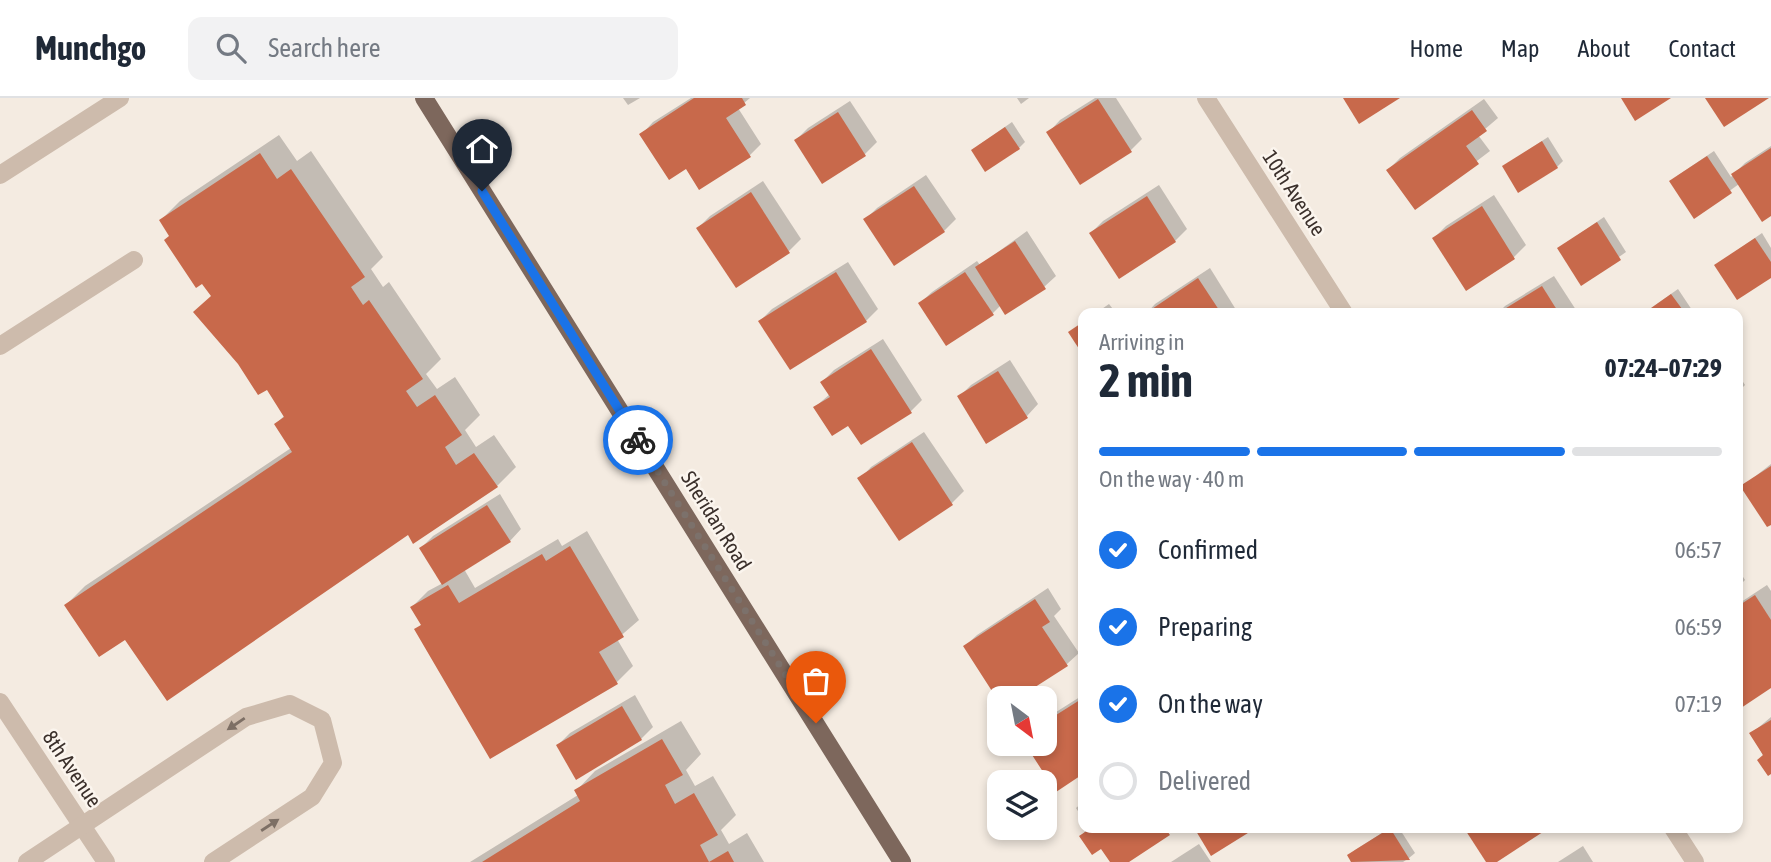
<!DOCTYPE html>
<html lang="en">
<head>
<meta charset="utf-8">
<style>
	body { margin:0; font-family:"Asap Condensed",sans-serif; background:#f2f2f3; color:#1f2937; height:100vh; display:flex; flex-direction:column; font-size:26px; white-space:nowrap }
	* { box-sizing:border-box; margin:0 }
	p { font-size:23px; color:#747a83 }
	.icon { flex:none; width:38px; height:38px; fill:none; stroke:currentColor; stroke-width:2; stroke-linecap:round; stroke-linejoin:round }
	.map { position:relative; flex:1; overflow:hidden }
	.panel { position:absolute; left:1078px; top:210px; width:665px; height:525px; display:flex; flex-direction:column; background:#fff; border-radius:14px; box-shadow:0 4px 10px #0003 }
	.panel>* { flex:none }
	.needle { width:46px; rotate:148deg }
	.tools { position:absolute; left:987px; top:588px; display:grid; gap:14px }
	.tools a { display:grid; place-items:center; width:70px; height:70px; border-radius:14px; background:#fff; box-shadow:0 4px 10px #0003; font-size:35px }
	.pin { position:absolute; display:grid; place-items:center; width:60px; height:60px; color:#fff; margin:-72px -30px; border-radius:50% 50% 50% 0; rotate:-45deg; box-shadow:0 0 7px #0007 }
	.pin .icon { rotate:45deg }
	.courier { position:absolute; display:grid; place-items:center; width:70px; height:70px; margin:-35px; border:5px solid #1a73e8; border-radius:50%; background:#fff; color:#222; box-shadow:0 2px 9px #0007 }
	.head em { font-style:normal; font-weight:700 }
	.head div { display:flex; flex-direction:column-reverse }
	.head { display:flex; align-items:center; justify-content:space-between; height:119px; padding:0 21px }
	h1 { font-size:46px; font-weight:700; line-height:52px }
	.bar { display:grid; grid-template-columns:repeat(4,1fr); gap:10px 7px; align-content:center; height:84px; padding:0 21px }
	.bar i { height:9px; border-radius:5px; background:#e0e1e3 }
	.bar .active { background:#1a73e8 }
	.bar p { grid-column:span 4 }
	ol { padding:0 21px; list-style:none }
	li { display:flex; align-items:center; gap:21px; height:77px }
	li p { margin-inline-start:auto }
	li .icon { padding:7px; border-radius:50%; background:#1a73e8; color:#fff; stroke-width:4 }
	li:last-child { color:#747a83 }
	li i { width:38px; height:38px; border:4px solid #e0e1e3; border-radius:50% }
	header { display:flex; align-items:center; gap:42px; box-sizing:border-box; height:98px; padding:0 35px; background:#fff; border-bottom:2px solid #e0e1e3 }
	header strong { font-size:33px }
	nav { display:flex; gap:38px; margin-inline-start:auto; font-size:24px }
	.search { width:490px; height:63px; background:#f2f2f3; display:flex; align-items:center; gap:18px; box-sizing:border-box; padding:0 24px; border-radius:14px; color:#747a83; font-size:26px }
	.map>svg:first-child { display:block }
	.shadow { fill:#0003 }
	.building { fill:#c8694b }
	.lines { fill:none; stroke-linecap:round; stroke-linejoin:round }
	.lane { stroke:#cdbbac; stroke-width:18 }
	.street { stroke:#cdbbac; stroke-width:18 }
	.primary { stroke:#7d675c; stroke-width:18 }
	.oneway { fill:#7d6f65 }
	.done { stroke:#7c716b; stroke-width:7; stroke-dasharray:0 12.6 }
	.route { stroke:#1a73e8; stroke-width:9 }
	.labels { text-anchor:middle; stroke-width:5; stroke-linejoin:round; paint-order:stroke }
	.street-label { font-size:21px; fill:#3b302b; stroke:#fbf5ee }
</style>
</head>
<body>
<header>
<strong>Munchgo</strong>
<div class="search"><svg class="icon" aria-label="search" viewBox="0 0 24 24"><circle cx="10" cy="10" r="6"/><path d="M15 15l6 6"/></svg>Search here</div>
<nav><a>Home</a><a>Map</a><a>About</a><a>Contact</a></nav>
</header>
<div class="map">
<svg width="1771" height="764" viewBox="0 0 1771 764">
	<rect width="100%" height="100%" fill="#f4ebe1"/>
	<g class="shadow">
		<polygon points="623,0 640,0 628,7"/>
		<polygon points="691,0 750,0 738,10 761,46 750,57 686,68 642,36 653,24"/>
		<polygon points="1017,0 1029,0 1021,6"/>
		<polygon points="1095,0 1116,0 1142,41 1130,53 1049,34 1060,22"/>
		<polygon points="1484,1 1498,20 1478,37 1490,53 1415,110 1388,72 1400,60"/>
		<polygon points="850,3 877,44 865,56 823,84 796,42 808,30"/>
		<polygon points="1012,24 1025,44 1019,50 979,47"/>
		<polygon points="279,37 297,63 311,53 383,159 371,171 383,189 389,184 441,261 426,276 437,291 455,279 480,317 465,332 476,349 494,337 516,369 497,388 408,435 126,540 66,507 85,488 291,350 276,326 285,317 212,197 161,122 180,103"/>
		<polygon points="1548,39 1563,63 1557,69 1504,68"/>
		<polygon points="1771,48 1771,116 1739,86 1695,118 1677,78 1714,53 1731,79 1745,65"/>
		<polygon points="926,77 956,121 944,133 866,121 877,110"/>
		<polygon points="763,83 801,141 789,153 698,130 710,118"/>
		<polygon points="1159,87 1187,131 1175,143 1119,179 1091,135 1103,123"/>
		<polygon points="1494,97 1526,147 1514,159 1466,190 1434,140 1446,128"/>
		<polygon points="1604,119 1626,154 1582,185 1559,150"/>
		<polygon points="1027,133 1056,178 1044,189 1001,207 992,216 920,205 932,194 977,163 980,167"/>
		<polygon points="1762,135 1771,150 1771,178 1716,167"/>
		<polygon points="848,164 878,211 866,223 760,223 772,211"/>
		<polygon points="1210,170 1238,215 1147,215 1155,206"/>
		<polygon points="1554,178 1578,215 1498,215 1505,208"/>
		<polygon points="1678,191 1694,215 1644,215"/>
		<polygon points="1109,206 1116,215 1096,215"/>
		<polygon points="883,241 922,302 911,313 849,325 815,309 830,296 822,284 834,272"/>
		<polygon points="1010,262 1038,306 1027,318 959,299 971,287"/>
		<polygon points="1738,276 1745,287 1738,294"/>
		<polygon points="924,334 964,393 952,405 900,441 860,381 871,369"/>
		<polygon points="1771,366 1771,424 1743,388"/>
		<polygon points="500,396 521,431 510,443 464,471 475,490 558,441 562,448 587,433 639,522 617,541 633,568 617,584 416,532 422,526 412,509 428,493 443,485 421,450 433,438"/>
		<polygon points="1738,471 1745,482 1738,489"/>
		<polygon points="1767,487 1771,493 1771,587 1738,610 1738,506"/>
		<polygon points="1048,490 1061,511 1054,518 1079,555 1067,566 1015,600 999,600 965,548 977,537"/>
		<polygon points="635,597 653,629 641,641 577,679 558,647 570,635"/>
		<polygon points="1083,597 1083,674 1056,691 1027,646 1045,646 1045,621"/>
		<polygon points="1771,619 1771,674 1752,635"/>
		<polygon points="681,623 701,656 686,672 695,688 713,678 736,717 721,732 729,746 747,735 764,764 470,764 578,697 576,693 595,673"/>
		<polygon points="1083,704 1083,721 1076,710"/>
		<polygon points="1089,730 1175,730 1125,764 1112,764 1102,748 1081,738"/>
		<polygon points="1390,730 1399,730 1415,755 1409,760 1403,764 1353,764 1349,757 1355,752"/>
		<polygon points="1199,746 1211,764 1171,764"/>
		<polygon points="1583,748 1593,764 1558,764"/>
	</g>
	<g class="building">
		<polygon points="694,0 742,0 746,7 726,20 751,59 699,92 686,71 669,82 639,36"/>
		<polygon points="1343,0 1400,0 1359,26"/>
		<polygon points="1621,0 1671,0 1635,23"/>
		<polygon points="1705,0 1769,0 1724,29"/>
		<polygon points="1098,1 1132,54 1080,87 1046,34"/>
		<polygon points="1472,12 1487,33 1466,48 1479,66 1415,112 1386,72"/>
		<polygon points="838,14 866,58 822,86 794,42"/>
		<polygon points="1005,29 1020,51 985,74 971,52"/>
		<polygon points="1542,43 1558,70 1518,95 1502,68"/>
		<polygon points="1771,50 1771,118 1762,124 1731,76"/>
		<polygon points="260,55 277,81 291,71 365,179 351,189 363,207 369,202 423,281 406,293 417,309 435,297 462,337 445,349 456,367 474,355 498,389 413,446 408,437 167,603 125,542 99,559 64,507 292,354 274,326 284,319 267,292 258,297 238,266 193,214 211,198 202,186 196,190 164,142 169,138 159,122"/>
		<polygon points="1707,58 1732,95 1694,121 1669,83"/>
		<polygon points="914,88 945,134 894,168 863,121"/>
		<polygon points="751,94 790,155 736,190 696,130"/>
		<polygon points="1147,98 1176,144 1119,181 1089,135"/>
		<polygon points="1482,108 1515,161 1466,193 1432,140"/>
		<polygon points="1597,124 1621,162 1581,188 1557,150"/>
		<polygon points="1755,140 1771,164 1771,180 1737,202 1714,167"/>
		<polygon points="1015,143 1046,191 1005,217 975,169"/>
		<polygon points="836,174 867,224 790,272 758,223"/>
		<polygon points="965,174 994,217 946,248 918,205"/>
		<polygon points="1198,180 1221,215 1146,215"/>
		<polygon points="1542,188 1559,215 1498,215"/>
		<polygon points="1671,196 1685,215 1644,215"/>
		<polygon points="1083,224 1083,257 1068,234"/>
		<polygon points="871,251 912,315 861,347 848,328 832,338 813,309 830,299 820,284"/>
		<polygon points="998,273 1028,320 986,346 957,298"/>
		<polygon points="912,344 953,407 899,443 857,380"/>
		<polygon points="1771,368 1771,427 1767,429 1740,388"/>
		<polygon points="487,407 511,444 442,487 419,450"/>
		<polygon points="570,448 624,539 599,554 618,586 490,661 414,531 421,527 410,509 448,487 459,505 542,456 546,463"/>
		<polygon points="1755,497 1771,522 1771,590 1738,612 1738,508"/>
		<polygon points="1035,501 1050,524 1042,529 1068,568 1018,600 999,600 999,604 963,548"/>
		<polygon points="1083,600 1083,676 1056,694 1025,646 1045,646 1045,624"/>
		<polygon points="622,608 642,642 576,682 556,647"/>
		<polygon points="1771,622 1771,676 1768,678 1757,662 1763,657 1749,635"/>
		<polygon points="662,641 683,677 665,687 675,706 694,695 718,737 700,747 709,764 728,753 734,764 482,764 580,703 574,692"/>
		<polygon points="1087,730 1165,730 1170,737 1129,764 1110,764 1101,751 1092,757 1079,738 1088,732"/>
		<polygon points="1201,730 1256,730 1211,758 1196,733"/>
		<polygon points="1390,730 1410,762 1351,764 1347,757"/>
		<polygon points="1464,730 1544,730 1546,732 1497,764 1486,764"/>
	</g>
	<g class="lines">
		<g class="lane">
			<polyline points="0,248 134,162"/>
			<polyline points="0,604 106,764"/>
		</g>
		<g class="street">
			<polyline points="1206,0 1344,215"/>
			<polyline points="0,77 120,0"/>
			<polyline points="1673,730 1695,764"/>
			<polyline points="27,764 246,619 290,606 322,622 333,665 312,699 213,764"/>
		</g>
		<polyline class="primary" points="424,0 902,764"/>
	</g>
	<defs><path id="oneway-solid" d="M-6-.8H1V-3.2L6.5 0L1 3.2V.8H-6Z" transform="scale(1.75)"/></defs>
	<g class="oneway">
		<use href="#oneway-solid" transform="translate(236 626) rotate(146)"/>
		<use href="#oneway-solid" transform="translate(270 727) rotate(-33)"/>
	</g>
	<g class="lines">
		<polyline class="done" points="638,342 816,625"/>
		<polyline class="route" points="482,93 638,342"/>
	</g>
	<g class="labels">
		<g class="street-label">
			<text transform="translate(1294 95) rotate(57)" y="7">10th Avenue</text>
			<text transform="translate(716 423) rotate(58)" y="7">Sheridan Road</text>
			<text transform="translate(72 671) rotate(56)" y="7">8th Avenue</text>
		</g>
	</g>
</svg>
<div class="tools">
<a><svg class="needle" viewBox="-14 -14 28 28"><path d="M0-13l5 13h-10z" fill="#e53935"/><path d="M0 13l5-13h-10z" fill="#747a83"/></svg></a>
<a><svg class="icon" aria-label="layers" viewBox="0 0 24 24"><path d="M12 4l9 5-9 5-9-5zM3 14l9 5 9-5"/></svg></a>
</div>
<div class="pin" style="left:816px;top:625px;background:#ea580c"><svg class="icon" aria-label="bag" viewBox="0 0 24 24"><path d="M5 8h14l-1 12H6zM9 8a3 3 0 0 1 6 0"/></svg></div>
<div class="pin" style="left:482px;top:93px;background:#1f2937"><svg class="icon" aria-label="home" viewBox="0 0 24 24"><path d="M3 11l9-7 9 7M6 9v11h12V9"/></svg></div>
<div class="courier" style="left:638px;top:342px"><svg class="icon" aria-label="bike" viewBox="0 0 24 24"><circle cx="6" cy="16" r="4"/><circle cx="18" cy="16" r="4"/><path d="M6 16l4-8h5l3 8M10 8l3 8H6M13 5h3"/></svg></div>
<section class="panel">
<div class="head"><div><h1>2 min</h1><p>Arriving in</p></div><em>07:24–07:29</em></div>
<div class="bar"><i class="active"></i><i class="active"></i><i class="active"></i><i></i><p>On the way · 40 m</p></div>
<ol>
<li><svg class="icon" aria-label="check" viewBox="0 0 24 24"><path d="M5 12l5 5 9-10"/></svg>Confirmed<p>06:57</p></li>
<li><svg class="icon" aria-label="check" viewBox="0 0 24 24"><path d="M5 12l5 5 9-10"/></svg>Preparing<p>06:59</p></li>
<li><svg class="icon" aria-label="check" viewBox="0 0 24 24"><path d="M5 12l5 5 9-10"/></svg>On the way<p>07:19</p></li>
<li><i></i>Delivered</li>
</ol>
</section>
</div>
</body>
</html>
